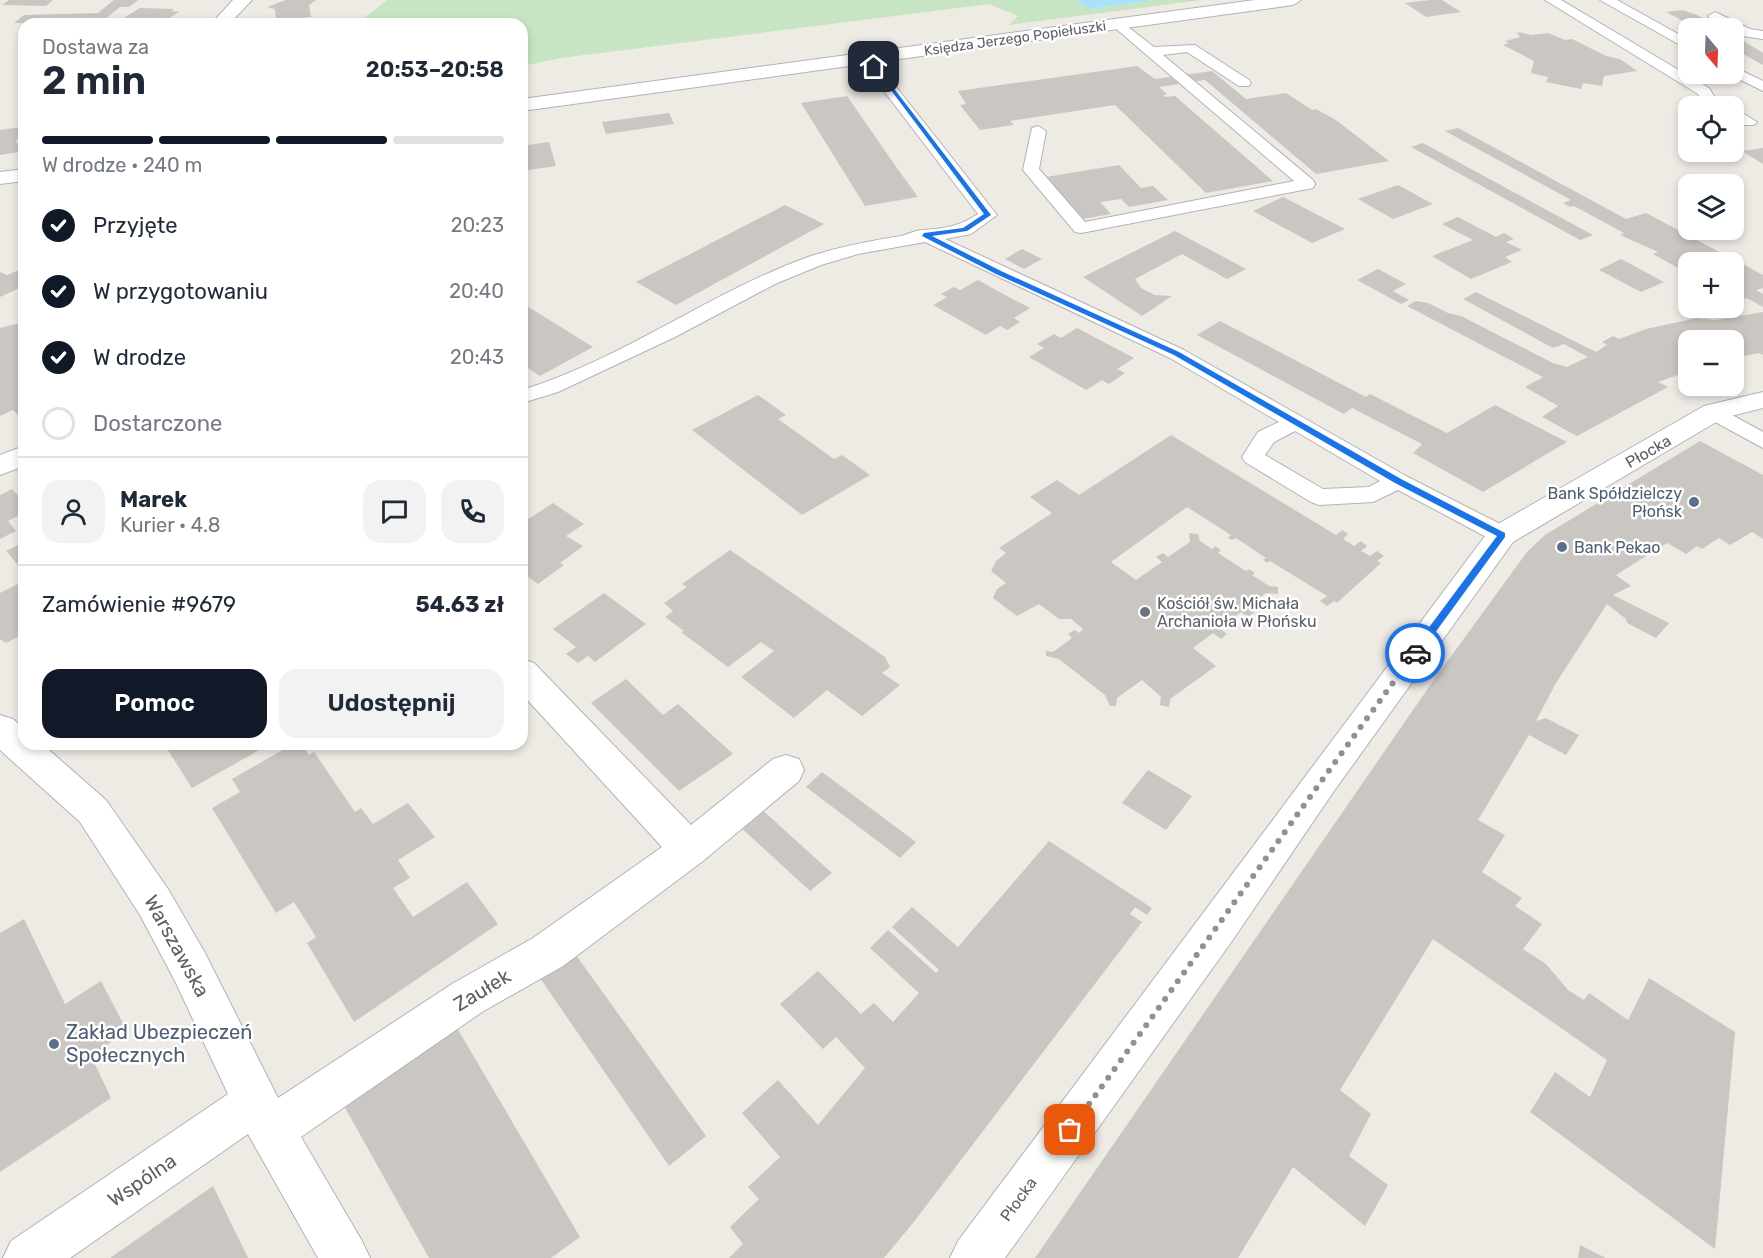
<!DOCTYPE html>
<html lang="pl">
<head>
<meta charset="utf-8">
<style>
	body { margin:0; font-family:Rubik,sans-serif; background:#f2f2f3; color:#1f2937; height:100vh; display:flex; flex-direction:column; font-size:22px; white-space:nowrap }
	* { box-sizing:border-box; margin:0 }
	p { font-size:20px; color:#747a83 }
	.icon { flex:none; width:33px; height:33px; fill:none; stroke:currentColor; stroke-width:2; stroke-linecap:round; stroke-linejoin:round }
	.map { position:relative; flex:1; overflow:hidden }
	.sheet { position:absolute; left:18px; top:18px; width:510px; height:732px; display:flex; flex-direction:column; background:#fff; border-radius:18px; box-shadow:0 3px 9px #0003 }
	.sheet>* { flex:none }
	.needle { width:39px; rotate:161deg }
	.buttons { position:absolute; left:1678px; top:18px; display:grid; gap:12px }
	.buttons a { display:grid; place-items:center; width:66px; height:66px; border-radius:12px; background:#fff; box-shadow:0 3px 9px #0003; font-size:30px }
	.pin { position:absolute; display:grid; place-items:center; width:51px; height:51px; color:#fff; margin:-26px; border-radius:12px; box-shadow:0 3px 9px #0006 }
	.courier { position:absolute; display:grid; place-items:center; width:60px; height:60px; margin:-30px; border:4px solid #1a73e8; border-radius:50%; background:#fff; color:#222; box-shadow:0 2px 8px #0007 }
	.headline em { font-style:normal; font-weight:600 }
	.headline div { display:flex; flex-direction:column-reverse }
	.headline { display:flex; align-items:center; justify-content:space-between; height:102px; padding:0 24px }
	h1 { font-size:39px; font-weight:600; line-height:45px }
	.bar { display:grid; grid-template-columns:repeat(4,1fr); gap:9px 6px; align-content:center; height:72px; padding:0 24px }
	.bar i { height:8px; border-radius:4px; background:#e0e1e3 }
	.bar .selected { background:#111827 }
	.bar p { grid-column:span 4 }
	.line { display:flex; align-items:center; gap:15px; padding:0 24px; border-top:2px solid #e0e1e3 }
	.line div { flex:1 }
	.round { display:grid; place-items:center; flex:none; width:63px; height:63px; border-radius:18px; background:#f2f2f3 }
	ol { padding:0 24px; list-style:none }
	li { display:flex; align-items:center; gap:18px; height:66px }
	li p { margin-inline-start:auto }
	li .icon { padding:6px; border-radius:50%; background:#111827; color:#fff; stroke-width:4 }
	li:last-child { color:#747a83 }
	li i { width:33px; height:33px; border:3px solid #e0e1e3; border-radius:50% }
	.button { display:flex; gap:12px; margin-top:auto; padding:12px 24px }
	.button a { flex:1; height:69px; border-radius:18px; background:#111827; color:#fff; font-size:24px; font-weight:600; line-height:69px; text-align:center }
	.button a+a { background:#f2f2f3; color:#1f2937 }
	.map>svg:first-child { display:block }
	.green { fill:#c7e5c3 }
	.water { fill:#a8e3fb }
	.building { fill:#cac6c2 }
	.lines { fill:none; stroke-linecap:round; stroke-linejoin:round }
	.service-casing { stroke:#b0b3b7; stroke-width:2 }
	.minor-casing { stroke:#b0b3b7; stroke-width:2 }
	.tertiary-casing { stroke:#b0b3b7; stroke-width:2 }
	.service { fill:#fff; fill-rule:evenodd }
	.minor { fill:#fff; fill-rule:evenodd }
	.tertiary { fill:#fff; fill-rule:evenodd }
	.route { fill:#1a73e8 }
	.done { stroke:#909192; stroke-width:6; stroke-dasharray:0 10.8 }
	.service-dot { fill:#5c6f8a; stroke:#fff; stroke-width:2 }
	.worship-dot { fill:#6b7280; stroke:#fff; stroke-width:2 }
	.labels { text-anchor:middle; stroke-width:5; stroke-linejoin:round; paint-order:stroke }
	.far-street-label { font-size:14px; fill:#5d6165; stroke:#fff }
	.street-label { font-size:16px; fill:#5d6165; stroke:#fff }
	.service-label { font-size:16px; fill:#4e5e75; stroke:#fff; text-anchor:end }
	.worship-label { font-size:16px; fill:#5b616d; stroke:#fff; text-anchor:start }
	.near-street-label { font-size:20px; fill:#5d6165; stroke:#fff }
	.near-service-label { font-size:20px; fill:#4e5e75; stroke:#fff; text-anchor:start }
</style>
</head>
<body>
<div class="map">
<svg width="1763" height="1258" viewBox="0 0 1763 1258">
	<rect width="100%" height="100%" fill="#eeebe5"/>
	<polygon class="green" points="387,0 1077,0 1089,9 1154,0 1202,0 1009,25 1018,16 989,4 561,58 522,66 522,24 366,24 364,18"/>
	<polygon class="water" points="1077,0 1154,0 1089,9"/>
	<g class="building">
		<polygon points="9,0 53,0 46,6 2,5"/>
		<polygon points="114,0 138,0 129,7 120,7 99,24 82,24 85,22 14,23 24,15 98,13"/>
		<polygon points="286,0 316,0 309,5 311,17 276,21 275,9 267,7"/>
		<polygon points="1430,0 1442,0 1461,12 1426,17 1405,3"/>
		<polygon points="140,8 174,9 171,11 179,12 160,24 114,24"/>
		<polygon points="1683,10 1697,15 1722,28 1697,28 1666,12"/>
		<polygon points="1517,32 1532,35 1548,33 1565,40 1572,39 1606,56 1620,59 1637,71 1604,76 1602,86 1583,83 1581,89 1546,82 1548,77 1531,73 1534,61 1503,45 1509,43 1505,41 1520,37"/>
		<polygon points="1734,35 1763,53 1763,65 1734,49"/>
		<polygon points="1137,66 1155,79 1212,71 1246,99 1286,93 1312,110 1316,109 1336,120 1389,161 1316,174 1205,80 1159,87 1167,94 1163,95 1166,97 1175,96 1273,181 1206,193 1115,105 1010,121 1014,125 980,130 960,105 966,104 958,91"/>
		<polygon points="847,96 899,171 918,197 865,206 801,103"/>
		<polygon points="669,113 674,124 606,134 602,122"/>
		<polygon points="21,127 16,143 22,142 19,152 0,155 0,130"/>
		<polygon points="1458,128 1626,219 1646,213 1763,275 1763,288 1756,290 1763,294 1763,307 1747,298 1738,301 1734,299 1734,262 1689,262 1689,274 1653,254 1658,252 1620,235 1624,233 1574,206 1570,207 1563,203 1571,200 1445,131"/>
		<polygon points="549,142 556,166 522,171 522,146"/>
		<polygon points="1423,143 1593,235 1580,240 1411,147"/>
		<polygon points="1763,148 1763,164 1742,151"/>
		<polygon points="1119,165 1141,188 1153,186 1168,200 1129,207 1121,199 1100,202 1111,214 1083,219 1046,177"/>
		<polygon points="1398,185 1433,204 1393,219 1358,199"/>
		<polygon points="1283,197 1345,229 1312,243 1253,211"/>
		<polygon points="785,205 824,224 676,305 636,282"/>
		<polygon points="1458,217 1496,237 1504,233 1514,239 1506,242 1522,250 1505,257 1512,262 1471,279 1432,256 1473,240 1442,224"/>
		<polygon points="1175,231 1246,269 1227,279 1182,254 1135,279 1141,288 1155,295 1172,296 1142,316 1083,277"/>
		<polygon points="1022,249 1042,259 1024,269 1005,259"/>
		<polygon points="1621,259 1664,282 1641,292 1599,270"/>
		<polygon points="24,268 24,286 0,297 0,272 7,275"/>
		<polygon points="1378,269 1406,284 1393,291 1409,300 1401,304 1357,280"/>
		<polygon points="978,280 1005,295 1030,308 1014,318 1020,322 1007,330 1000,326 986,335 933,305 947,297 941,294 954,287 960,290"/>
		<polygon points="1476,292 1596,352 1607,345 1602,342 1613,336 1619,339 1646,329 1697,318 1715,320 1763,312 1763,355 1759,353 1734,358 1734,340 1689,340 1689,371 1658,382 1668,387 1577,436 1542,417 1558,406 1525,387 1543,377 1407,306 1416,301 1428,303 1448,313 1461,316 1553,363 1567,367 1588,357 1564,344 1553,348 1463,299"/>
		<polygon points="522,303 593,347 540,376 522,364"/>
		<polygon points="1220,321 1366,397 1370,394 1447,433 1495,405 1567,442 1483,492 1413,453 1422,444 1352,408 1344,414 1197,335"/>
		<polygon points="24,322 24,351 18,354 24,358 24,421 13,410 0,416 0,328"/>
		<polygon points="1077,328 1134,358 1117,369 1125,373 1109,384 1102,380 1086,390 1029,357 1044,348 1037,344 1054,334 1061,338"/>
		<polygon points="758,395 786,415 778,419 834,459 842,455 870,475 802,515 692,430"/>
		<polygon points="1171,435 1336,535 1342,530 1348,534 1343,539 1354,546 1361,541 1367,546 1361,551 1370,556 1377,551 1384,556 1377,561 1381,563 1337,603 1334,601 1327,606 1320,601 1327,596 1270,561 1267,563 1263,560 1266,558 1236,538 1232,540 1228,538 1231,535 1187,507 1111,562 1136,580 1162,562 1156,557 1163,553 1168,557 1190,542 1189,533 1198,534 1200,541 1212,549 1215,546 1221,550 1218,553 1246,571 1249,569 1255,573 1252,575 1269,586 1278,587 1278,594 1266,593 1246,607 1255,612 1248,617 1241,612 1219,628 1227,634 1221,639 1213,633 1193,648 1216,666 1170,699 1169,707 1160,705 1161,697 1142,680 1117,698 1116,706 1110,706 1105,695 1059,659 1046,656 1046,651 1053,652 1072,638 1068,634 1075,630 1079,633 1083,629 1071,619 1059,619 1039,604 1017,616 993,598 997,589 1006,583 991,571 996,561 1006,553 999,548 1052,513 1030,497 1057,480 1079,495"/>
		<polygon points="1700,441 1763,475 1763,539 1752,532 1730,545 1719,538 1702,549 1697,546 1686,554 1667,543 1616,575 1631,586 1613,595 1669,623 1656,638 1627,623 1626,619 1607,604 1556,683 1536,721 1546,718 1579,735 1566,755 1529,735 1478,820 1505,835 1482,872 1522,898 1515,906 1542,924 1523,949 1546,964 1568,990 1584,1000 1589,993 1628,1020 1649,978 1735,1032 1715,1249 1530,1112 1555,1072 1590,1097 1607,1060 1433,939 1340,1090 1371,1114 1349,1156 1388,1185 1365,1226 1293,1167 1238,1258 1035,1258 1433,681 1527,552 1545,535"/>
		<polygon points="12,489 24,502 24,513 8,521 16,531 0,539 0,495"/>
		<polygon points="553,503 584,524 566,536 583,546 560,563 564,565 538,584 522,572 522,523"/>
		<polygon points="24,542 24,564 20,567 6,551"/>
		<polygon points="730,550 885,657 890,667 882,673 900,685 862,716 827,690 794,718 741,677 774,651 761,642 728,667 681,632 684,631 665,617 673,611 664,603 687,587 682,584"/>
		<polygon points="24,581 24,634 6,643 0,639 0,593"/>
		<polygon points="604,593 646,624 595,662 588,656 578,663 566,654 576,647 553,629"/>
		<polygon points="626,679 663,715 678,704 733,754 679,791 591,703"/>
		<polygon points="164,744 270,744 192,788"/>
		<polygon points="293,744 302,744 309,755 314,752 355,812 361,808 373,824 408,803 435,837 398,860 410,878 393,888 413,917 467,882 498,924 354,1022 307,943 316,937 294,902 276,913 212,808 240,792 232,779"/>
		<polygon points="1148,770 1192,796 1166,830 1122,803"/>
		<polygon points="822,772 916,842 900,858 806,787"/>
		<polygon points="760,808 832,873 810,891 737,824"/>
		<polygon points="1049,841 1152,908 1147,915 1135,907 1130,914 1142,922 913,1223 884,1258 729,1258 743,1244 730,1227 759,1199 748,1187 780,1157 742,1113 778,1080 818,1125 865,1068 836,1037 823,1049 780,1004 818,971 861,1014 874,1003 893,1022 919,993 870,948 888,930 936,973 939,970 892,927 912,907 958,947"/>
		<polygon points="24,919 65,1004 101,981 127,1031 91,1056 111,1098 0,1172 0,933"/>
		<polygon points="573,951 706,1136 669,1166 538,975"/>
		<polygon points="457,1028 580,1237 551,1258 429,1258 343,1104"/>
		<polygon points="213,1186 248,1258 110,1258"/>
		<polygon points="1580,1245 1606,1258 1578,1258"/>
	</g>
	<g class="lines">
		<defs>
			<g id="service">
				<path d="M1545 0H1561L1709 88 1714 96 1730 106C1716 107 1705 107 1698 94Z"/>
				<polygon points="1600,0 1617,0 1689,40 1689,50"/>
				<path d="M1715 12 1750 29 1763 31V39L1742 36 1734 32V28C1725 28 1714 23 1708 16Z"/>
				<polygon points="1119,20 1154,47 1195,45 1249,80 1251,83 1249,86 1239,86 1187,52 1163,55 1313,180 1315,184 1313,188 1081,233 1075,232 1023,170 1032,128 1038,126 1046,131 1039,169 1085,222 1294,181 1114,27 1114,21"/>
				<path d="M866 54 871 55 997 215 971 234 945 239 1184 350 1406 476 1510 529 1514 535 1510 541 1502 543 1494 541 1398 490 1373 502 1319 505 1311 502 1245 462 1242 457 1258 432 1279 422 1170 358 925 242 858 254 821 265 775 284 675 337 558 392 522 403V390C623 359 709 293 808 257 838 247 870 241 901 236 909 234 916 230 923 230 946 228 958 227 978 214L861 61V55ZM1295 431 1380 481 1369 487 1323 489 1265 455 1274 442Z"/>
				<polygon points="1734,67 1763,81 1763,91 1729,74 1734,74"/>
				<polygon points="1734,108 1757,122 1754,125 1744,125 1734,120"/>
				<polygon points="1714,405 1763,432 1763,448 1706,417 1703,412 1706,407"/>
			</g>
			<g id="minor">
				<polygon points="233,0 252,0 229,24 211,24"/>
				<polygon points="1763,392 1763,408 1723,418 1513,542 1334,791 1232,941 1005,1258 950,1258 958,1241 1491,528 1704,406"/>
				<polygon points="24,446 24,466 0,475 0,455"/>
				<polygon points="522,659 534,663 691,825 773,759 786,755 799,759 804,770 799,781 703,861 563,966 482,1012 301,1137 362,1241 370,1258 318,1258 248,1134 70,1258 3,1258 11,1241 228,1094 175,981 140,915 80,822 0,750 0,715 13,719 24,729 24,744 42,744 106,800 168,889 205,953 278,1098 452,984 533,938 662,847 522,694"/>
			</g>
			<g id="tertiary">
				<polygon points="1255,0 1301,0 1293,5 522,111 522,99"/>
				<polygon points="24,169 24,181 0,184 0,172"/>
			</g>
		</defs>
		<use href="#service" class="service-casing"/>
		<use href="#minor" class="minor-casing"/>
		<use href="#tertiary" class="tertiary-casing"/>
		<use href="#service" class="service"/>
		<use href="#minor" class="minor"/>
		<use href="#tertiary" class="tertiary"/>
	</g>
	<polygon class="route" points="872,65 876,65 991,215 967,231 932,236 1001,271 1179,352 1401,479 1505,533 1505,537 1418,656 1415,657 1410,653 1497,536 1395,483 1174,355 996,274 922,236 924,233 963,228 984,214"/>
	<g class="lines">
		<path class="done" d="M1070 1130C1186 972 1298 811 1415 653"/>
	</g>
	<g class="service-dot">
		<circle cx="1694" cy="502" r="6"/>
		<circle cx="1562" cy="547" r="6"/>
		<circle cx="54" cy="1044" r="6"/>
	</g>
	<circle class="worship-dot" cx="1145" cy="612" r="6"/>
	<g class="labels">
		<g class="far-street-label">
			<text transform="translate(1015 38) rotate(-8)" y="5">Księdza Jerzego Popiełuszki</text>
		</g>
		<g class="street-label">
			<text transform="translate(1648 451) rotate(-30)" y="6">Płocka</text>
			<text transform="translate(1018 1199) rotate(-54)" y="6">Płocka</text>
		</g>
		<g class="service-label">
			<text x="1682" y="499">Bank Spółdzielczy<tspan x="1682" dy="18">Płońsk</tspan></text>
			<text x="1574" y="553" text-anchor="start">Bank Pekao</text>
		</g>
		<g class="worship-label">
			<text x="1157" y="609">Kościół św. Michała<tspan x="1157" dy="18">Archanioła w Płońsku</tspan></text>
		</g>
		<g class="near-street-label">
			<text transform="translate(177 946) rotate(61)" y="7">Warszawska</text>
			<text transform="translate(482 990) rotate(-31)" y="7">Zaułek</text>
			<text transform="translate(142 1180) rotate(-34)" y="7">Wspólna</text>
		</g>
		<g class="near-service-label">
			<text x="66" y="1039">Zakład Ubezpieczeń<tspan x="66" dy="23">Społecznych</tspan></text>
		</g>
	</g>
</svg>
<div class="buttons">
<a><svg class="needle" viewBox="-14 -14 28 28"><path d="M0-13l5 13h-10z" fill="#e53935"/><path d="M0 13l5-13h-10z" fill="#747a83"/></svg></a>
<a><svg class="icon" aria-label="locate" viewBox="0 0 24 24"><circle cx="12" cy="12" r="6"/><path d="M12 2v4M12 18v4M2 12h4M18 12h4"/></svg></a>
<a><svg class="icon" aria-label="layers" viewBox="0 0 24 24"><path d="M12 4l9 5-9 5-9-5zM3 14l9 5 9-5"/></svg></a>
<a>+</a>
<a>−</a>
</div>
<div class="pin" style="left:1070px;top:1130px;background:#ea580c"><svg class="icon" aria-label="bag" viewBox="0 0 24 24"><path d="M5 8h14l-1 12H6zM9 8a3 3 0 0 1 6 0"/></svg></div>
<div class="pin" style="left:874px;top:67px;background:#1f2937"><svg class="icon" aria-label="home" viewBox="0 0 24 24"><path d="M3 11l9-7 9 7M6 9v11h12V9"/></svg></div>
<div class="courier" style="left:1415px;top:653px"><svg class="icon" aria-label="car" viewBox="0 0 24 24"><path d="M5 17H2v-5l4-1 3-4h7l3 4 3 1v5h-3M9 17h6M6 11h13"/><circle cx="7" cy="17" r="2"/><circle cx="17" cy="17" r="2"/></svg></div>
<section class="sheet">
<div class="headline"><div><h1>2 min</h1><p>Dostawa za</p></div><em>20:53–20:58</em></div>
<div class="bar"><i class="selected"></i><i class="selected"></i><i class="selected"></i><i></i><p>W drodze · 240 m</p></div>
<ol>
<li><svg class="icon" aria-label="check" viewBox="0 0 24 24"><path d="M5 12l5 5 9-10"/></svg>Przyjęte<p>20:23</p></li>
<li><svg class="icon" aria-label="check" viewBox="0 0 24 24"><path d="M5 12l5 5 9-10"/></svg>W przygotowaniu<p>20:40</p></li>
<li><svg class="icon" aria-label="check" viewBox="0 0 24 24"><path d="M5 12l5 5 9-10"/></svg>W drodze<p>20:43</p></li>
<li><i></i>Dostarczone</li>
</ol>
<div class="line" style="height:108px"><a class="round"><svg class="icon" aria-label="person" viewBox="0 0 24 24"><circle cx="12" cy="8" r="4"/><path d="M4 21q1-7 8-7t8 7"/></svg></a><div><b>Marek</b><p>Kurier · 4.8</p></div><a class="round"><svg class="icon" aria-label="chat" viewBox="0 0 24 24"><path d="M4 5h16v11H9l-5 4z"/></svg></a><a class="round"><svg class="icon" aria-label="phone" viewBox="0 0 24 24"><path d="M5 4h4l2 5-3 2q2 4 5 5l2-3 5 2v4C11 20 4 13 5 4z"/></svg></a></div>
<div class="line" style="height:78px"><div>Zamówienie #9679</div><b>54.63 zł</b></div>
<div class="button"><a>Pomoc</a><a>Udostępnij</a></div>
</section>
</div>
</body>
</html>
